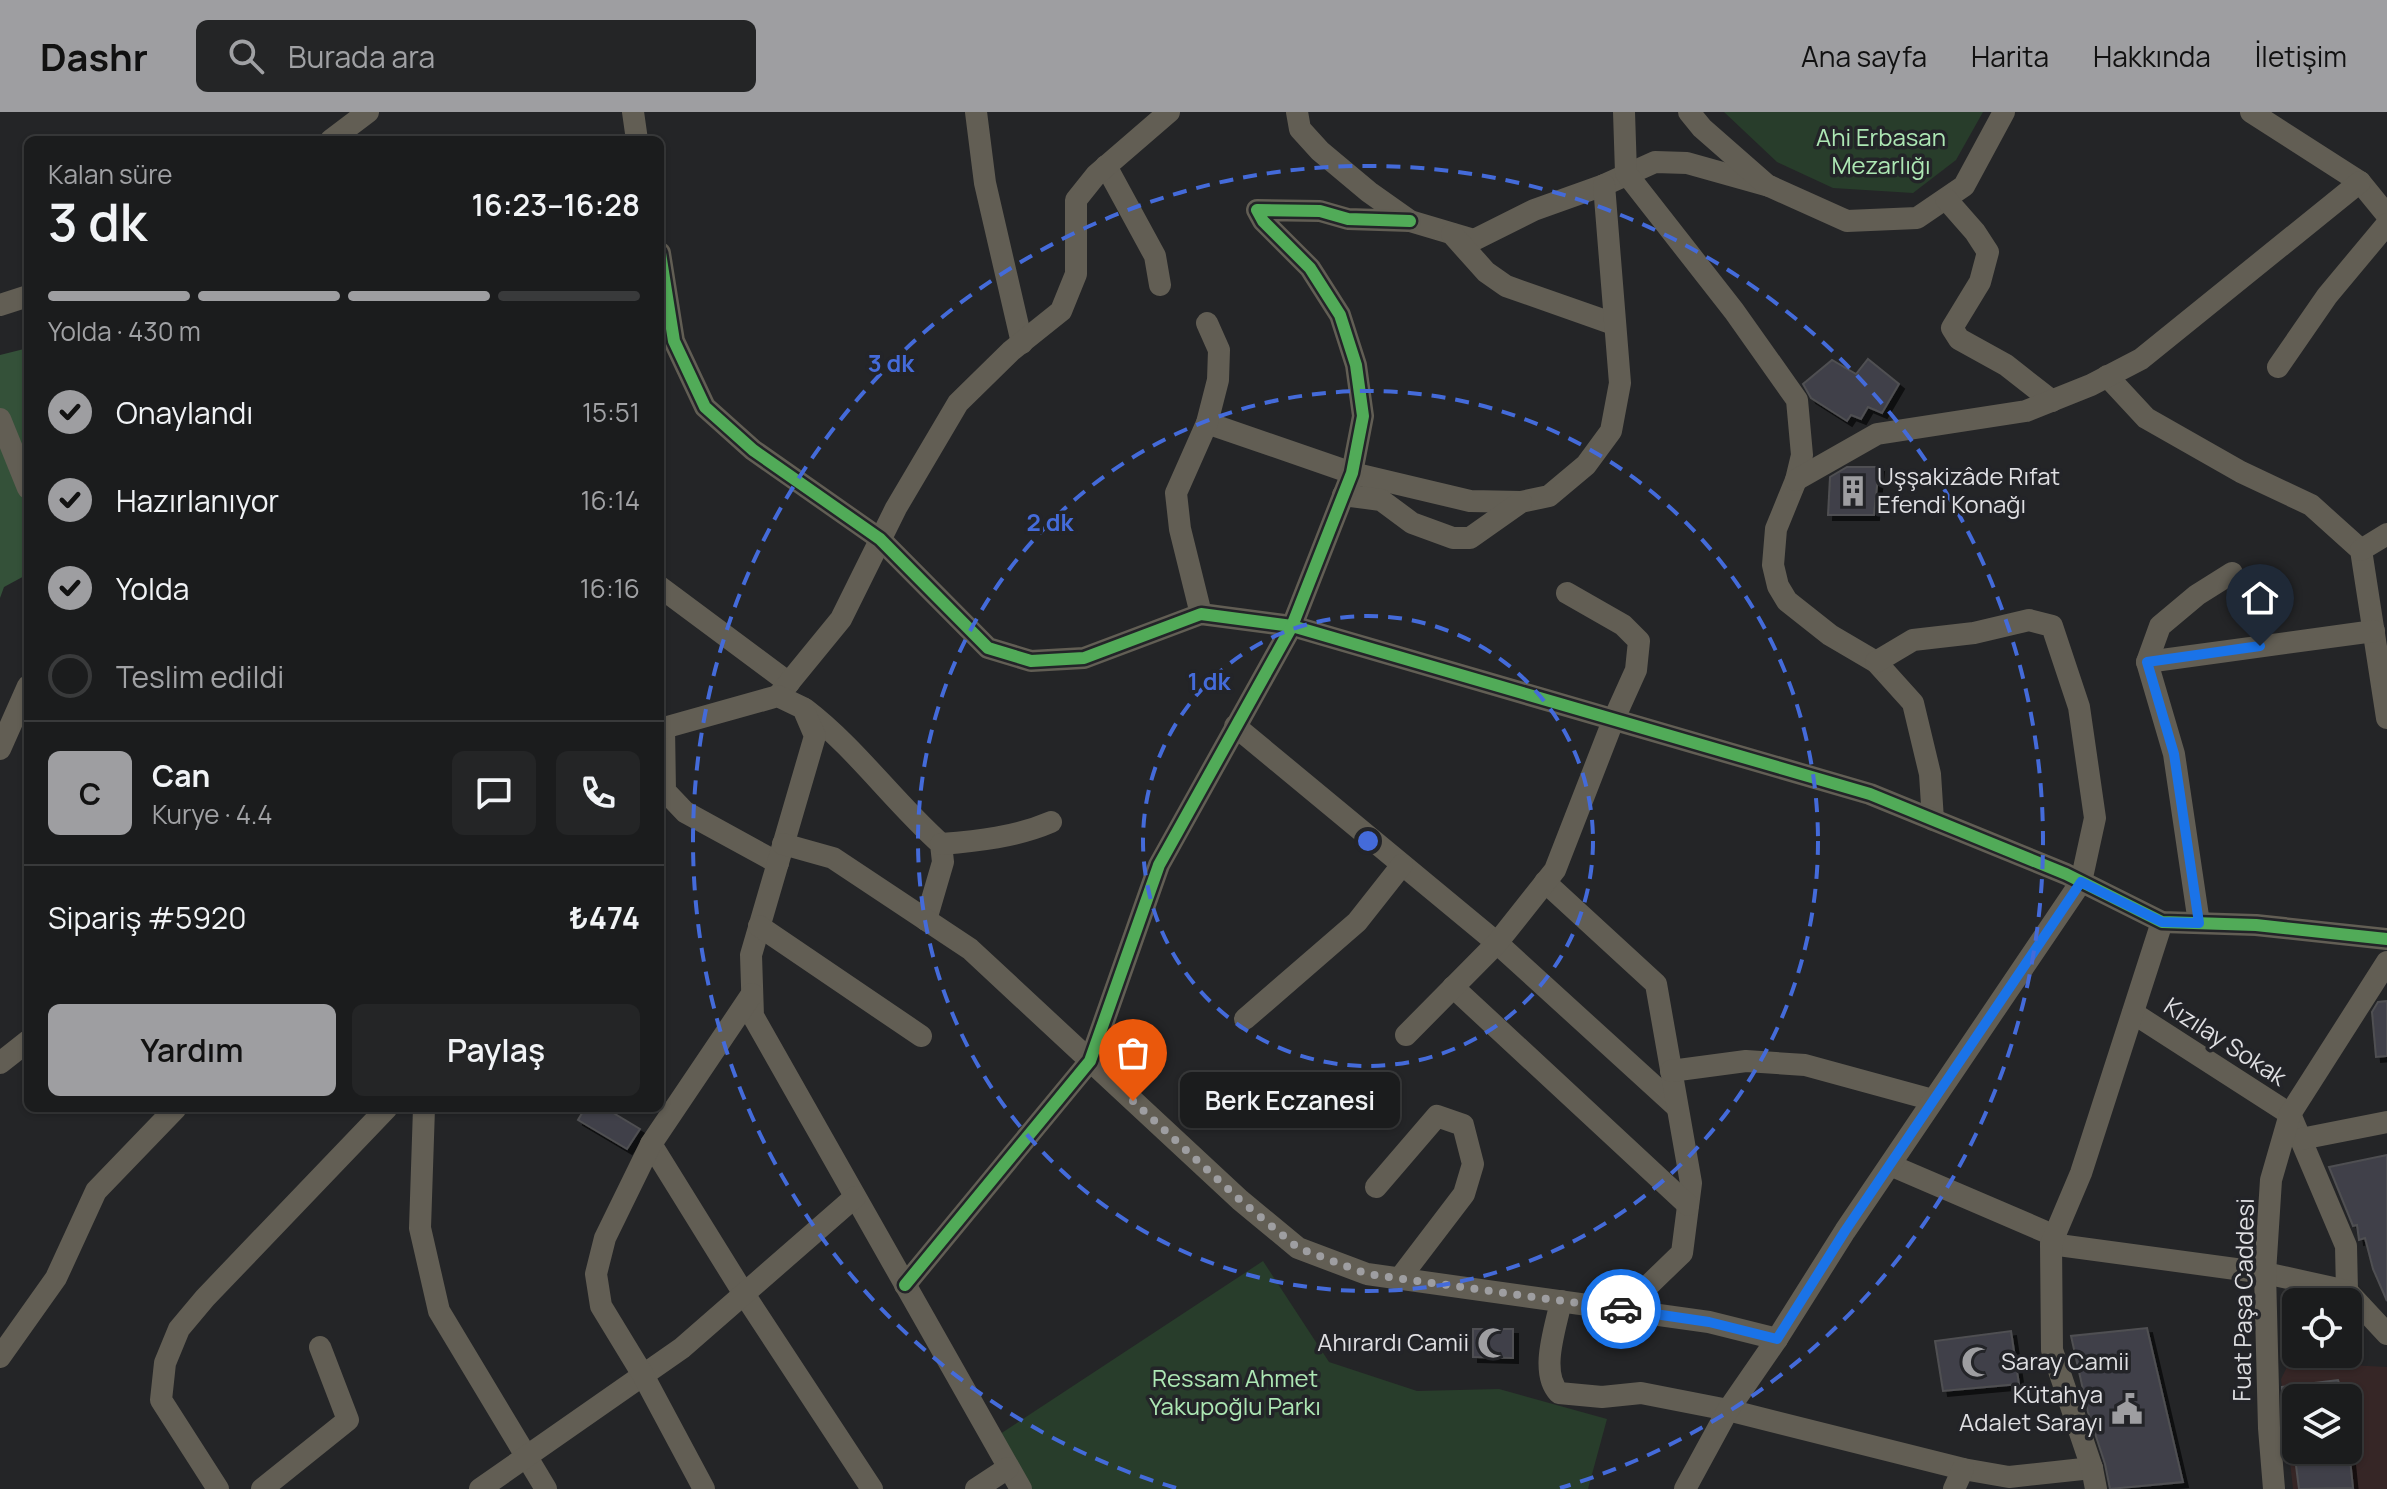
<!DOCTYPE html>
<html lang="tr">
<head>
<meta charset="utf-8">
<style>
	body { margin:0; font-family:Manrope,sans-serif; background:#242526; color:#f1f3f6; height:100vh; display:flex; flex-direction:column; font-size:30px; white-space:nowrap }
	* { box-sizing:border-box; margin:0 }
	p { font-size:26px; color:#a0a1a4 }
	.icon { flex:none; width:44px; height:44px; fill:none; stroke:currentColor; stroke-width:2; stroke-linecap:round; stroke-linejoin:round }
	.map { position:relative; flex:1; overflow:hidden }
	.drawer { position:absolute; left:24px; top:24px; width:640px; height:976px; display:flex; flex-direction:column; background:#1b1c1d; border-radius:12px; box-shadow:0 2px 6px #0004,0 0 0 2px #393a3b }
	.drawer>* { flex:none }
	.buttons { position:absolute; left:2282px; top:1176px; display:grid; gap:16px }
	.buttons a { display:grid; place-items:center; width:80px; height:80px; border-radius:12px; background:#1b1c1d; box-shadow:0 2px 6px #0004,0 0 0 2px #393a3b; font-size:40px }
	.pin { position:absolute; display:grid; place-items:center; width:68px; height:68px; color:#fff; margin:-82px -34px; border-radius:50% 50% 50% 0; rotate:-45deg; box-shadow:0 0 8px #0007 }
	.pin .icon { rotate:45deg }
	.courier { position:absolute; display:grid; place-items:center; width:80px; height:80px; margin:-40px; border:6px solid #1a73e8; border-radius:50%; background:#fff; color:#222; box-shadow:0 2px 10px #0007 }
	.bubble { position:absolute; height:56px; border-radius:12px; background:#1b1c1d; box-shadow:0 2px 6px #0004,0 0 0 2px #393a3b; font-size:26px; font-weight:600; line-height:56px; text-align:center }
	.overview em { font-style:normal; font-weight:600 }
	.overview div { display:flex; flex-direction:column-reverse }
	.overview { display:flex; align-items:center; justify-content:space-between; height:136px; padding:0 24px }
	h1 { font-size:52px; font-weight:600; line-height:60px }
	.bar { display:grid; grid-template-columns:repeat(4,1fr); gap:12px 8px; align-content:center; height:96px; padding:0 24px }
	.bar i { height:10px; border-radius:6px; background:#393a3b }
	.bar .on { background:#9e9ea1 }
	.bar p { grid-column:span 4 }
	.line { display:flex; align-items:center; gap:20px; padding:0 24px; border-top:2px solid #393a3b }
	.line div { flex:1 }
	.round { display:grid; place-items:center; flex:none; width:84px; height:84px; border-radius:12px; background:#242526 }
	ol { padding:0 24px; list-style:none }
	li { display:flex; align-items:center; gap:24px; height:88px }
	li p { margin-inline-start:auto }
	li .icon { padding:8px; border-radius:50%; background:#9e9ea1; color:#111; stroke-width:4 }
	li:last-child { color:#a0a1a4 }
	li i { width:44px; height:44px; border:4px solid #393a3b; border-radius:50% }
	.primary-button { display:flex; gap:16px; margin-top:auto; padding:16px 24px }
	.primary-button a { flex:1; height:92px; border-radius:12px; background:#9e9ea1; color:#111; font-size:32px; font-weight:600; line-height:92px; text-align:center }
	.primary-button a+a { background:#242526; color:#f1f3f6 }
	header { display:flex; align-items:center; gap:48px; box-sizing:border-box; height:112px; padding:0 40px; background:#9e9ea1; color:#111 }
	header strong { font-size:38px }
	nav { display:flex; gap:44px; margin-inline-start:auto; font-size:28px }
	.search { width:560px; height:72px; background:#242526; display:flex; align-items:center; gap:20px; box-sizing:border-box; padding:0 28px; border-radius:12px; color:#a0a1a4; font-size:30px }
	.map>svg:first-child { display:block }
	.education { fill:#362626; fill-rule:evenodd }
	.green { fill:#283d2b }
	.forest { fill:#345139 }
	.building { fill:#404149; stroke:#505052; stroke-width:2; filter:url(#shadow) }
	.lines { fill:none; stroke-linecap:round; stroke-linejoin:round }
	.minor { stroke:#625e54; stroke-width:22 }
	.cycleway-casing { stroke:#232428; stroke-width:17 }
	.cycleway { stroke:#51ab58; stroke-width:12 }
	.done { stroke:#9e9ea1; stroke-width:8; stroke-dasharray:0 14.4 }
	.route { stroke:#1a73e8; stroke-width:10 }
	.ring { fill:none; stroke:#446bda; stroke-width:4; stroke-dasharray:14 10 }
	.labels { text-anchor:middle; stroke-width:7; stroke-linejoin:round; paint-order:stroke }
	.park-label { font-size:24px; fill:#ade7b4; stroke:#232428 }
	.poi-label { font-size:24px; fill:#dfdfe2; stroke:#232428; text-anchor:start }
	.street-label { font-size:24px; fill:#dfdfe2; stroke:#232428 }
	.centre { fill:#446bda; stroke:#232428; stroke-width:4 }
	.ring-label { font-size:24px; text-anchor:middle; font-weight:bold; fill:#446bda; stroke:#232428; stroke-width:7; stroke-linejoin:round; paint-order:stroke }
</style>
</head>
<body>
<header>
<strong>Dashr</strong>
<div class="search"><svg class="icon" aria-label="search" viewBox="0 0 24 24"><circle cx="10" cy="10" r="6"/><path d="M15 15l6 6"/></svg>Burada ara</div>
<nav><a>Ana sayfa</a><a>Harita</a><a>Hakkında</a><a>İletişim</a></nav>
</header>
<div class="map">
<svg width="2387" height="1377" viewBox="0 0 2387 1377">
	<defs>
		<filter id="shadow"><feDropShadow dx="5" dy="5" stdDeviation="0" flood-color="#0009"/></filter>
	</defs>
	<rect width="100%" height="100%" fill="#242527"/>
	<path class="education" d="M2293 1250 2387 1255V1377H2293L2281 1267 2287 1255ZM2296 1286H2348V1338H2296Z"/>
	<g class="green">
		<polygon points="1724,0 1983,0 1956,48 1913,81 1833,76 1777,50"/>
		<polygon points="1263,1149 1329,1250 1417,1279 1499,1277 1607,1307 1588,1377 1028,1377 994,1326"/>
	</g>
	<polygon class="forest" points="28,236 28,462 4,475 0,486 0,243"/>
	<g class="building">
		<polygon points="1868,247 1899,272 1882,301 1868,295 1861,307 1851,303 1847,309 1811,286 1803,272 1832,248 1856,262"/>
		<polygon points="1847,355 1879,355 1874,403 1828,403 1830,365"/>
		<polygon points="2387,889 2387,944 2376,945 2372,900 2378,890"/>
		<polygon points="585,996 605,996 640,1017 627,1037 578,1008"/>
		<polygon points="2387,1043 2387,1189 2373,1157 2365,1126 2359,1128 2357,1113 2353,1114 2329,1055"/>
		<polygon points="2147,1216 2183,1370 2110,1377 2105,1352 2088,1300 2071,1224"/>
		<polygon points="1473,1217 1513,1217 1513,1246 1473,1245"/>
		<polygon points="2011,1219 2019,1272 1943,1279 1935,1229"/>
		<polygon points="2338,1268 2339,1271 2342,1271 2344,1286 2282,1286 2282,1275"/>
		<polygon points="2294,1338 2349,1338 2353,1376 2299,1377"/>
	</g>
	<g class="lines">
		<g class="minor">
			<polyline points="633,0 637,28"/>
			<polyline points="976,0 985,71 1022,231"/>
			<polyline points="1297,0 1300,17 1320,39 1369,80 1410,109 1474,128 1534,98 1604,73 1655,50 1687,51 1769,74"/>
			<polyline points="1624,0 1626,61 1734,199 1797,288 1802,343 1796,368 1776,417 1773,453 1778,474 1787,489 1830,523 1876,550 1913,591 1930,662 1933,708"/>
			<polyline points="1689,0 1702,16 1767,73 1847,109 1917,106 1964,74 2004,0"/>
			<polyline points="2251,0 2360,70 2387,103"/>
			<polyline points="331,28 368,0"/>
			<polyline points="1106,54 1155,144 1160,173"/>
			<polyline points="1946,87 1975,120 1988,140 1980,170 1952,216 1959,227 2006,253 2052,289"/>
			<polyline points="1452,122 1486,160 1506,174 1614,212"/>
			<polyline points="660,141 674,229 705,295 753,338 880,427 988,536 1031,549 1084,546 1201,502 1292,514 1870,682 2066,762 2162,810 2256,813 2387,827"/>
			<polyline points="0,193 28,184"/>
			<polyline points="2278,255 2327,184 2387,112"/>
			<polyline points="2107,264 2146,306 2241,360 2311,393 2361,438 2387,606"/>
			<polyline points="0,307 28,376"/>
			<polyline points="1207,311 1352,361 1470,389 1521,390 1549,384 1586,353 1611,319 1620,271 1604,73"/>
			<polyline points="1796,368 1877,322 2026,299 2091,273 2141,247 2360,70"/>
			<polyline points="1343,383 1381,388 1412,411 1453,426 1470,426 1521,390"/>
			<polyline points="2361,438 2387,422"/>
			<polyline points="660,475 789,571"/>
			<polyline points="1201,502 1180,417 1176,381 1207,311 1218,268 1219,238 1207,211"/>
			<polyline points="2147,550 2374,519"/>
			<polyline points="778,584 841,507 896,396 958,291 1011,239 1061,199 1076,162 1076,88 1096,63 1169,0"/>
			<path d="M805 597C856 636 893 689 941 732L943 750 926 808"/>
			<polyline points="1235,614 1497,831 1677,995"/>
			<polyline points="664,615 665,679 685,700 778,751"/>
			<polyline points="660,617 778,584 803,596 815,624 751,843 753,904 1021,1377"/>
			<polyline points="0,637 28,574"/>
			<polyline points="783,732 833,746 970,837 1240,1088 1298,1136 1367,1162 1709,1210 1777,1227"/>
			<path d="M941 732C978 729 1016 725 1051 710"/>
			<polyline points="1545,770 1656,872 1691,1071 1682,1141 1623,1198"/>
			<polyline points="2199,811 2174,642 2147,550 2160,514 2197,483 2232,461"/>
			<polyline points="759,814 921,924"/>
			<polyline points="1453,875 1688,1093"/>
			<polyline points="2133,901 2290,1002"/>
			<polyline points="1245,907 1357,810 1402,753"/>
			<polyline points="1406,923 1497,831 1555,758 1613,609 1636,558 1639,529 1623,513 1567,481"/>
			<polyline points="0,951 28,929"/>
			<polyline points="1671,959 1746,949 1805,953 1933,988"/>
			<polyline points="424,996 420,1116 439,1199 546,1377"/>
			<polyline points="2290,1002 2346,1134 2347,1179"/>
			<polyline points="2301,1027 2387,1010"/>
			<polyline points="651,1032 744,1182 872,1377"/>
			<polyline points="1890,1053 2053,1123"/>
			<polyline points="1376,1075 1437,1004 1463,1013 1473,1052 1464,1082 1400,1166"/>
			<polyline points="2051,1132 2265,1161 2347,1179 2387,1222"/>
			<polyline points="905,1173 1090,949 1159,753 1292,514 1352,361 1363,304 1356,253 1340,203 1310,156 1263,109 1257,98 1320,99 1348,107 1410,109"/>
			<path d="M1561 1189C1556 1215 1539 1260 1559 1281L1602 1285 1641 1281 1728 1298 1963 1357 2009 1365 2092 1356"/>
			<polyline points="0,1245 56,1166 96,1079 176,996"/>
			<polyline points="218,1377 161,1288 165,1251 179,1217 205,1186 387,996"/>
			<polyline points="262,1377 348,1308 320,1235"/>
			<polyline points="480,1377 682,1236 855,1085"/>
			<polyline points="704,1377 643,1263 601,1194 596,1162 605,1126 651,1032 752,882"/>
			<polyline points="976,1377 1008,1356"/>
			<polyline points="1685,1377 1728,1298 1777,1227 1845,1119 2081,770 2095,706 2079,595 2052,514 2029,508 1974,521 1913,528 1876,550"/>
			<polyline points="1954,1377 1963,1357"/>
			<polyline points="2096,1377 2092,1356 2052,1238 2051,1132 2081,1061 2162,810"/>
			<polyline points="2274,1377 2269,1316 2265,1161 2271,1068 2290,1002 2387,850"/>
		</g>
		<defs>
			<g id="cycleway">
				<polyline points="660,141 674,229 705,295 753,338 880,427 988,536 1031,549 1084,546 1201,502 1292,514 1870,682 2066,762 2162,810 2256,813 2387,827"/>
				<polyline points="905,1173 1090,949 1159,753 1292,514 1352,361 1363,304 1356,253 1340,203 1310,156 1263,109 1257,98 1320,99 1348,107 1410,109"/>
			</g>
		</defs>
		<use href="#cycleway" class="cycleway-casing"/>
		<use href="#cycleway" class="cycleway"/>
	</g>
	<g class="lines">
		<polyline class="done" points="1133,989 1240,1088 1298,1136 1367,1162 1621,1197"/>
		<polyline class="route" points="1621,1197 1709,1210 1777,1227 1845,1119 2081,770 2162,810 2199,811 2174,642 2147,550 2260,534"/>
	</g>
	<g class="ring">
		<circle cx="1368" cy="729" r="225"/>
		<circle cx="1368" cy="729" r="450"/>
		<path d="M1176 1376A675 675 0 1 1 1560 1376"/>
	</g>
	<defs>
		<symbol id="building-bare" viewBox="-9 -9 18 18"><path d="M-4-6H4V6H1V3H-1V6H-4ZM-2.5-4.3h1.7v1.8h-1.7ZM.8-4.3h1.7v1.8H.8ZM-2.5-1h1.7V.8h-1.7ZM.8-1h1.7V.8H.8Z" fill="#9e9ea1" stroke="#232428" stroke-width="2.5" paint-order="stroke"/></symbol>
		<symbol id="mosque-bare" viewBox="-9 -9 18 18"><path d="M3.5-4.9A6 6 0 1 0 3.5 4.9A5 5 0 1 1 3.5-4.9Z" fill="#9e9ea1" stroke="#232428" stroke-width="2.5" paint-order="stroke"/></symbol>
		<symbol id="civic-bare" viewBox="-9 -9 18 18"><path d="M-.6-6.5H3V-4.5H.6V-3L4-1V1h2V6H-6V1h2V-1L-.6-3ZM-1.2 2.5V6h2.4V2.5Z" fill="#9e9ea1" stroke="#232428" stroke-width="2.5" paint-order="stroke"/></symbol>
	</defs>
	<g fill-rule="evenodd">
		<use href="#building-bare" x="1831" y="357" width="44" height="44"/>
		<use href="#mosque-bare" x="1471" y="1209" width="44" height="44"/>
		<use href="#mosque-bare" x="1955" y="1228" width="44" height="44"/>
		<use href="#civic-bare" x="2105" y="1275" width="44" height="44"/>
	</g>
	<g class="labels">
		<g class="park-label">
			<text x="1881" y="34">Ahi Erbasan<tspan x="1881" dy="28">Mezarlığı</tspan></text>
			<text x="1235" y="1275">Ressam Ahmet<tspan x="1235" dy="28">Yakupoğlu Parkı</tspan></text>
		</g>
		<g class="poi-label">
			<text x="1877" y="373">Uşşakizâde Rıfat<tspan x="1877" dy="28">Efendi Konağı</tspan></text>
			<text x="1469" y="1239" text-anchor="end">Ahırardı Camii</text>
			<text x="2001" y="1258">Saray Camii</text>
			<text x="2103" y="1291" text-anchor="end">Kütahya<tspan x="2103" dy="28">Adalet Sarayı</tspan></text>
		</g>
		<g class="street-label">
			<text transform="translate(2225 930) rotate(33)" y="8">Kızılay Sokak</text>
			<text transform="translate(2244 1188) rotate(-89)" y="8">Fuat Paşa Caddesi</text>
		</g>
	</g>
	<circle cx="1368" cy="729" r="12" class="centre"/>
	<g class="ring-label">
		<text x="891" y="260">3 dk</text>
		<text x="1050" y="419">2 dk</text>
		<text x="1209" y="578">1 dk</text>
	</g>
</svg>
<div class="buttons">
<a><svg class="icon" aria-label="locate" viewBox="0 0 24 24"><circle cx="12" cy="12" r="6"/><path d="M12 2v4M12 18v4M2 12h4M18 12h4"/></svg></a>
<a><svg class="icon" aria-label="layers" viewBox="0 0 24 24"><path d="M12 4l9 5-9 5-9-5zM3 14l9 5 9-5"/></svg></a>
</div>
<div class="pin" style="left:1133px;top:989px;background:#ea580c"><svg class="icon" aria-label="bag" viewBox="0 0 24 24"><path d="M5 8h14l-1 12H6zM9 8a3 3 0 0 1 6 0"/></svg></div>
<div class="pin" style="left:2260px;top:534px;background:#1f2937"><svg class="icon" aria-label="home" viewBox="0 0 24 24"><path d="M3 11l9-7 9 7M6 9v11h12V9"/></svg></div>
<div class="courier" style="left:1621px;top:1197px"><svg class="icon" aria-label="car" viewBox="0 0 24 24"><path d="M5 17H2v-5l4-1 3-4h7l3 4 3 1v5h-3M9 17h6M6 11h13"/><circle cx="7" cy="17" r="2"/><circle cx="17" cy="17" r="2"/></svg></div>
<div class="bubble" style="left:1180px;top:960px;width:220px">Berk Eczanesi</div>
<section class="drawer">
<div class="overview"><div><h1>3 dk</h1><p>Kalan süre</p></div><em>16:23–16:28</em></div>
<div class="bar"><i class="on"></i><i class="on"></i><i class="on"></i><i></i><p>Yolda · 430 m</p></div>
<ol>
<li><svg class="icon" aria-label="check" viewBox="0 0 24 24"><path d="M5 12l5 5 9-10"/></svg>Onaylandı<p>15:51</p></li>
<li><svg class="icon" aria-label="check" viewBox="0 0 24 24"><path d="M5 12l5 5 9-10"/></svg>Hazırlanıyor<p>16:14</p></li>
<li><svg class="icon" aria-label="check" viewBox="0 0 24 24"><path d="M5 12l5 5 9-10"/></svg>Yolda<p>16:16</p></li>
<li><i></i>Teslim edildi</li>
</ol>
<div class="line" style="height:144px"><b class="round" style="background:#9e9ea1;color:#111">C</b><div><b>Can</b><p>Kurye · 4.4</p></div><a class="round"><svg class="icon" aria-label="chat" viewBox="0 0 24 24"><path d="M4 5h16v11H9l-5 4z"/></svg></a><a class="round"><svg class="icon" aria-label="phone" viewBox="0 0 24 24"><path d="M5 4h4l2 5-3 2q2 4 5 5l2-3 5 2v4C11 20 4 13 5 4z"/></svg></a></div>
<div class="line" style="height:104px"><div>Sipariş #5920</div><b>₺474</b></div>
<div class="primary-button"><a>Yardım</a><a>Paylaş</a></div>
</section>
</div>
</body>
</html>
